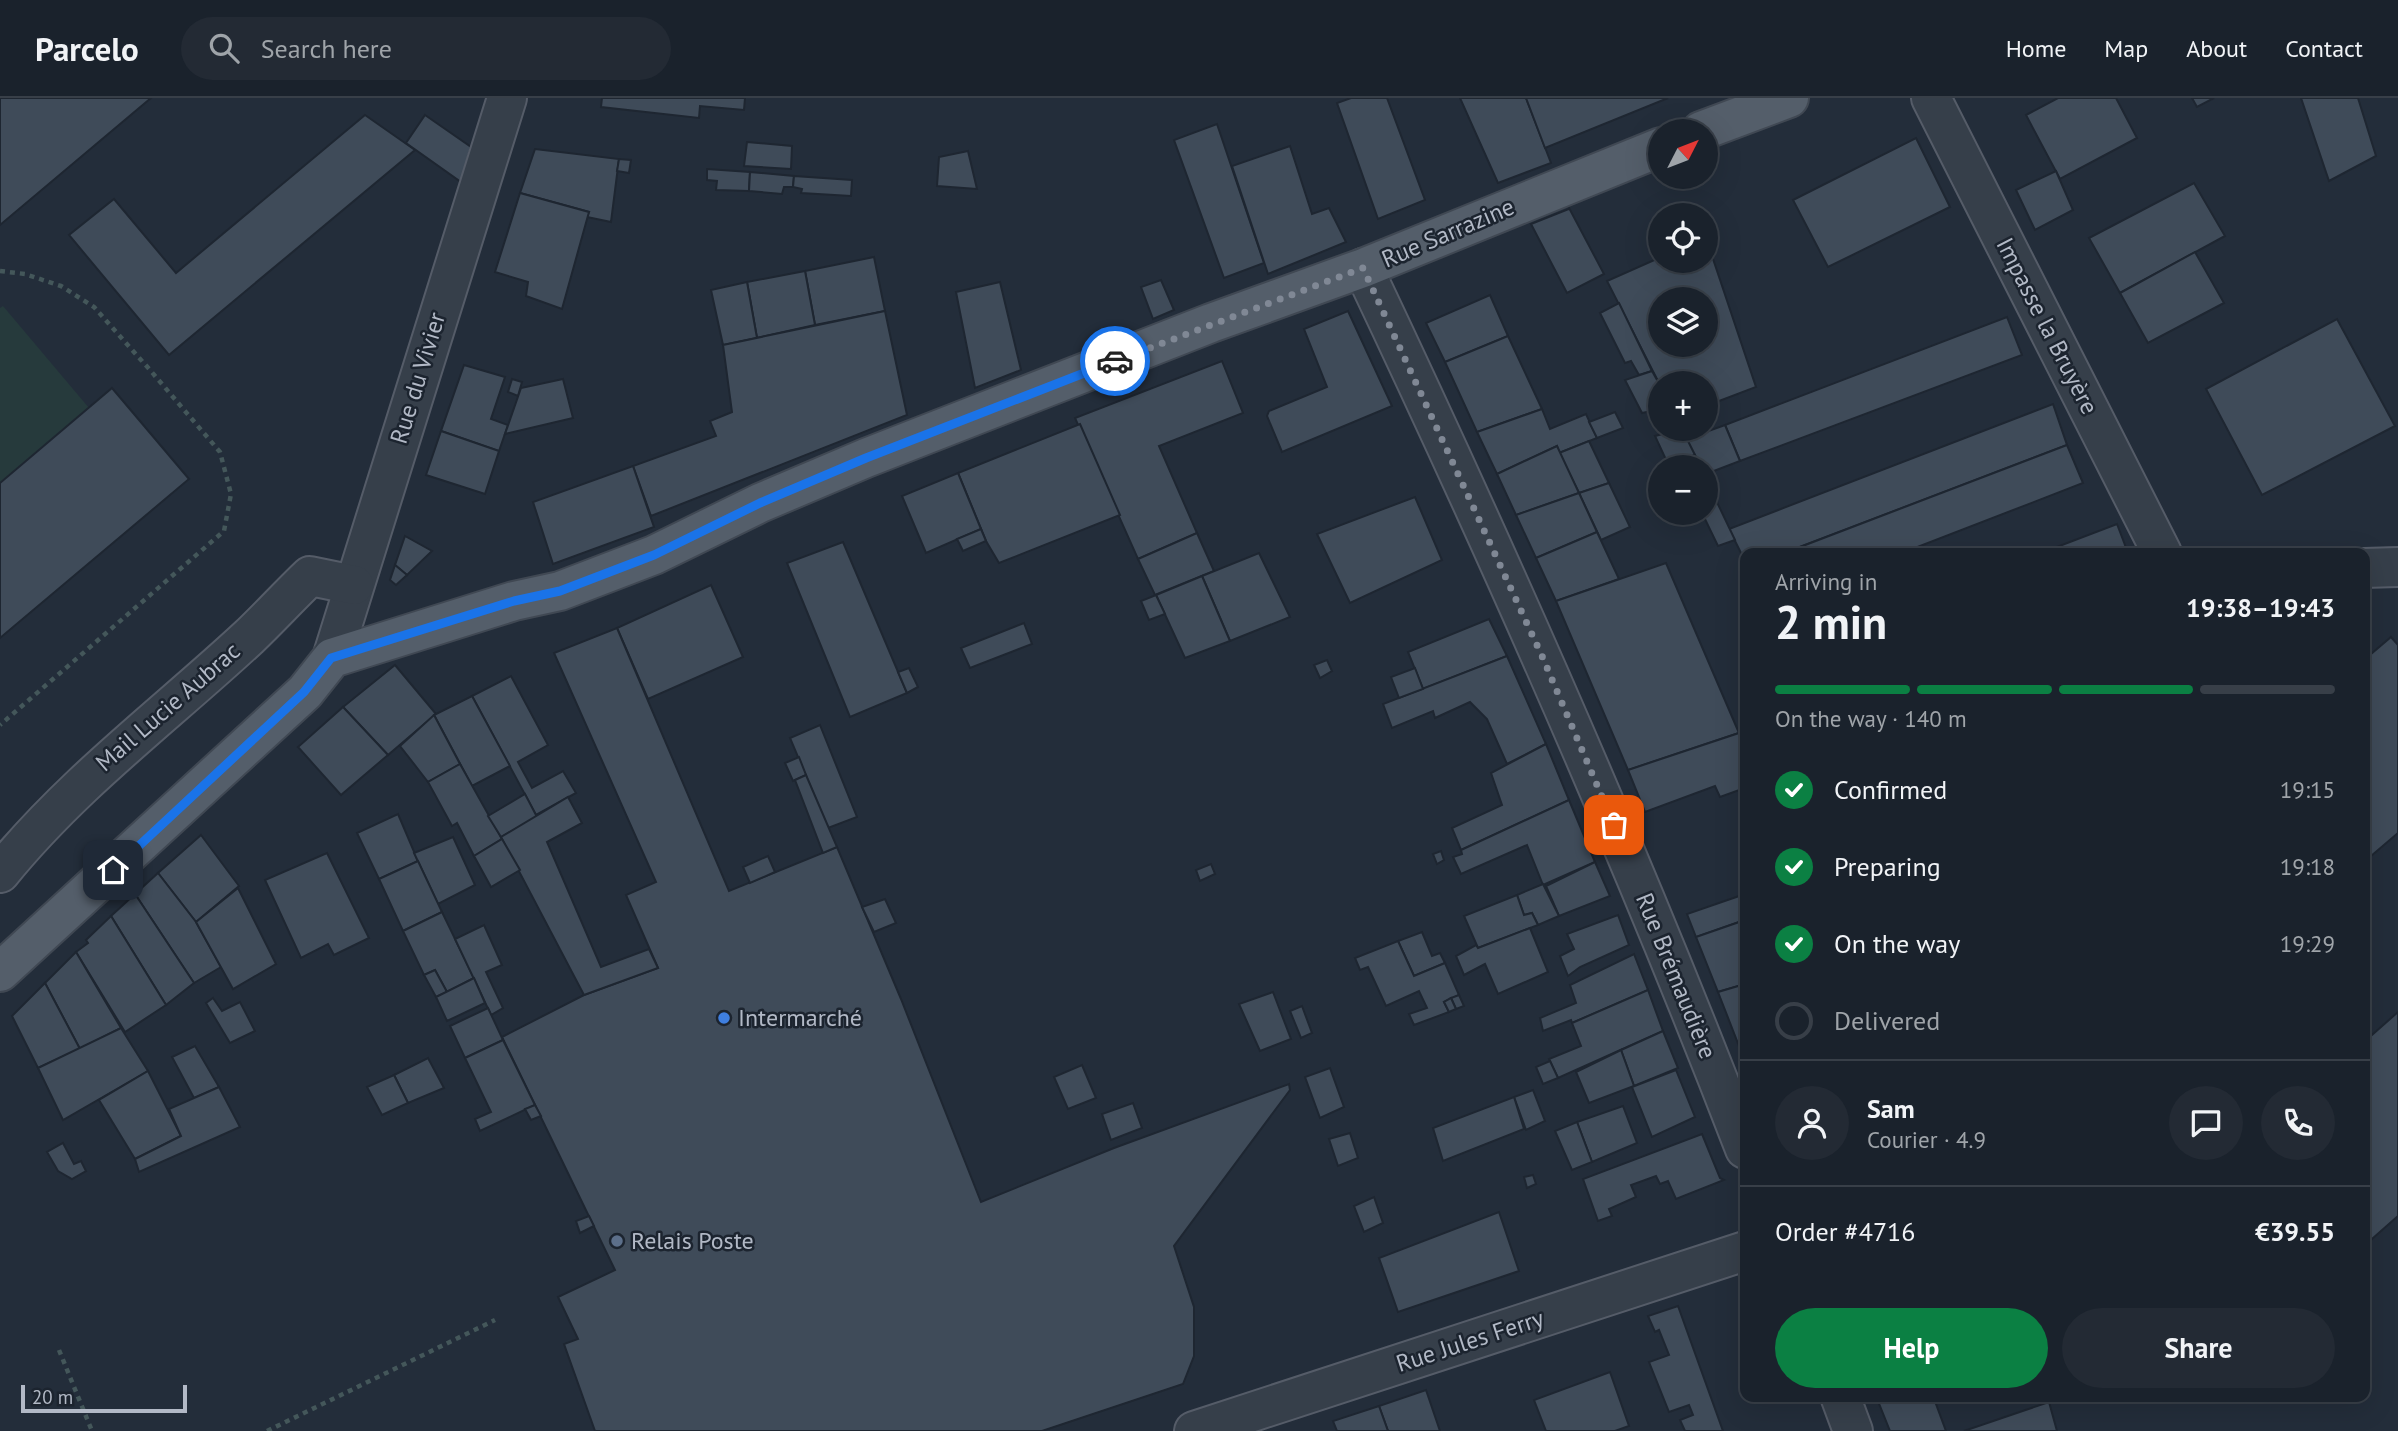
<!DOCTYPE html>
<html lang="en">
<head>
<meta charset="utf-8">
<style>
	body { margin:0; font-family:"PT Sans",sans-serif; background:#232a34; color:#f1f3f6; height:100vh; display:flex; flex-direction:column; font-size:26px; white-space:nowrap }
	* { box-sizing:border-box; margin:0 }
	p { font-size:23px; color:#9fa4a9 }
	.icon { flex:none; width:38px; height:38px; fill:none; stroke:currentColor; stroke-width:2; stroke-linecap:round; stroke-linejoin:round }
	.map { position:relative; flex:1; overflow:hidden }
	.details { position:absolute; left:1740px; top:450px; width:630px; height:854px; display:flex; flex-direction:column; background:#1a222c; border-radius:14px; box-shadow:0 7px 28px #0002,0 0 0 2px #383f48 }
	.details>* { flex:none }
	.needle { width:46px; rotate:48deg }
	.tools { position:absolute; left:1648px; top:21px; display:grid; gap:14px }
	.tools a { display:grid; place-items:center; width:70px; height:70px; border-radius:50%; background:#1a222c; box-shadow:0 7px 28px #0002,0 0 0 2px #383f48; font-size:35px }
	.scale { position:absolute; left:21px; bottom:18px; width:166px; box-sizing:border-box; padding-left:7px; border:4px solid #b2b9c6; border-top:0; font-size:19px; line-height:24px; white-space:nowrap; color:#b2b9c6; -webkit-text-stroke:5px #1c242f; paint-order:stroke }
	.pin { position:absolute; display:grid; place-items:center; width:60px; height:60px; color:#fff; margin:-30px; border-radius:14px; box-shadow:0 4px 10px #0006 }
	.courier { position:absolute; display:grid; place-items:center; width:70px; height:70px; margin:-35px; border:5px solid #1a73e8; border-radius:50%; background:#fff; color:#222; box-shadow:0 2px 9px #0007 }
	.summary em { font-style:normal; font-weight:600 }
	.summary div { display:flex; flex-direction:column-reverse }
	.summary { display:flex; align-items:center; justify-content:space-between; height:119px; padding:0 35px }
	h1 { font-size:46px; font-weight:600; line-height:52px }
	.bar { display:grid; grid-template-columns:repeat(4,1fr); gap:10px 7px; align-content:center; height:84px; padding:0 35px }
	.bar i { height:9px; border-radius:5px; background:#383f48 }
	.bar .on { background:#0b8043 }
	.bar p { grid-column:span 4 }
	.line { display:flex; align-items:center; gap:18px; padding:0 35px; border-top:2px solid #383f48 }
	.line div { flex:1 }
	.round { display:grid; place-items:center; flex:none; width:74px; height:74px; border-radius:37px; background:#232a34 }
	ol { padding:0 35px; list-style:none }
	li { display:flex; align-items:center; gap:21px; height:77px }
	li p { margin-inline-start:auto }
	li .icon { padding:7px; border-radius:50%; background:#0b8043; color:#fff; stroke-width:4 }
	li:last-child { color:#9fa4a9 }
	li i { width:38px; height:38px; border:4px solid #383f48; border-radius:50% }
	.action { display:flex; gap:14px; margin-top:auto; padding:14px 35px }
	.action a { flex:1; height:80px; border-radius:42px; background:#0b8043; color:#fff; font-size:28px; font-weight:600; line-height:80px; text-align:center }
	.action a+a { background:#232a34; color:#f1f3f6 }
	header { display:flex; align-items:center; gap:42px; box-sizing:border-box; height:98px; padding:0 35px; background:#1a222c; border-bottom:2px solid #383f48 }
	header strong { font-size:33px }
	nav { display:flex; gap:38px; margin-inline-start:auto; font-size:24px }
	.search { width:490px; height:63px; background:#232a34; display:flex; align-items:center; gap:18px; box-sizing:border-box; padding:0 24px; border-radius:38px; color:#9fa4a9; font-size:26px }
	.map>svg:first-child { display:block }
	.green { fill:#263a3c }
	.building { fill:#3f4b59; stroke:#1e2631; stroke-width:2; fill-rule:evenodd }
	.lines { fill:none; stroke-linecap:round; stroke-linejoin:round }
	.minor-casing { stroke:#555c68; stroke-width:42 }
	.major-casing { stroke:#404853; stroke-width:42 }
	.path { stroke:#44575a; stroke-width:4.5; stroke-dasharray:5 5; stroke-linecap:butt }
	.minor { stroke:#363f4a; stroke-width:38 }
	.major { stroke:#545e6a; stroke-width:38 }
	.done { stroke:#808895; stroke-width:7; stroke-dasharray:0 12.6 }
	.route { stroke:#1a73e8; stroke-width:9 }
	.shop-dot { fill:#3f7fe0; stroke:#1c242f; stroke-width:2.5 }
	.service-dot { fill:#5c6f8a; stroke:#1c242f; stroke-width:2.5 }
	.labels { text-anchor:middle; stroke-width:5; stroke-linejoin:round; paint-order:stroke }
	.street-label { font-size:24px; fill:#b2b9c6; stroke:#1c242f }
	.poi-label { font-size:24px; fill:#b2b9c6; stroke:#1c242f; text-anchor:start }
</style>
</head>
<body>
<header>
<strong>Parcelo</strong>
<div class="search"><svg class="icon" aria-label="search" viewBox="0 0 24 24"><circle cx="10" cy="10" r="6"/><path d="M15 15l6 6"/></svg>Search here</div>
<nav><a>Home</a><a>Map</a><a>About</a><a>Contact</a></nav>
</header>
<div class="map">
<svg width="2398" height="1333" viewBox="0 0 2398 1333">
	<rect width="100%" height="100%" fill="#232d3a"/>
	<polygon class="green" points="3,208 89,310 0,385 0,210"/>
	<g class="building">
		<polygon points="0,0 151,0 0,127"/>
		<polygon points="602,0 745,0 744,12 700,8 699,20 601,9"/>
		<polygon points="1351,0 1387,0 1425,102 1378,121 1337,5"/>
		<polygon points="1460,0 1526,0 1551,65 1498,85"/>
		<polygon points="1526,0 1668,0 1545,50"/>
		<polygon points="2058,0 2116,0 2137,40 2060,81 2026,17"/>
		<polygon points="2192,0 2214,0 2197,9"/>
		<polygon points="2301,0 2358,0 2376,58 2329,83"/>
		<polygon points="365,17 415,52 169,257 69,137 114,101 176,175"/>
		<polygon points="425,17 471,49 461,84 406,45"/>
		<polygon points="1217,26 1264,165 1224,180 1174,42"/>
		<polygon points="1916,40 1950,109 1828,169 1793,102"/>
		<polygon points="747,44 792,48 791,71 744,68"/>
		<polygon points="1290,48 1312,116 1329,110 1346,144 1268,176 1232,68"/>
		<polygon points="535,51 619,61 611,124 587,119 589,114 520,95"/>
		<polygon points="968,53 977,91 937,88 939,59"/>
		<polygon points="619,61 631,62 629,75 617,73"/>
		<polygon points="707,71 750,74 749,93 716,92 717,83 707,82"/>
		<polygon points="2056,73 2073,112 2035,132 2016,92"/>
		<polygon points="750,74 794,78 793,89 784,89 782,96 749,93"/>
		<polygon points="794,78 852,82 851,98 801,95 802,91 793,89"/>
		<polygon points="2194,85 2225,138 2120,195 2089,140"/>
		<polygon points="520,95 589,114 562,211 526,198 528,184 495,174"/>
		<polygon points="1568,108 1604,176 1567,195 1531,126 1569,111"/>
		<path d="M1706 140 1756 289 1706 308V285H1661V289L1607 183 1661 159V163H1706ZM1661 201H1706V247H1661Z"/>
		<polygon points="2195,154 2224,205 2148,245 2120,195"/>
		<polygon points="874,159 885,213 815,227 805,173"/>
		<polygon points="805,173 815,227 757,240 747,184"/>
		<polygon points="1161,182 1174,212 1153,221 1141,189"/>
		<polygon points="747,184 757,240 723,247 711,192"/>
		<polygon points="1000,184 1021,272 975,290 956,194"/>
		<polygon points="1490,197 1508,238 1445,264 1426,225"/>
		<polygon points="1619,205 1652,273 1639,277 1631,263 1625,265 1600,215"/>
		<polygon points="885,213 907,317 651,418 633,368 716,338 710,323 732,314 723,247"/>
		<polygon points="1348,213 1392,308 1282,354 1267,318 1269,313 1327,289 1304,231"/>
		<polygon points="2007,219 2022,257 1740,363 1725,327"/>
		<polygon points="2337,221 2395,328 2262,397 2206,291"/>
		<polygon points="1508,238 1542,311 1477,334 1445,264"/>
		<polygon points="1222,263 1243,315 1159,348 1197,435 1138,461 1075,320"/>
		<polygon points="464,267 505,279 491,321 508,327 499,353 441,333"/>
		<polygon points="1652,273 1661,289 1661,320 1656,312 1642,315 1625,282"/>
		<polygon points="512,281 522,284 518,298 508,294"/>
		<polygon points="563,281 573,320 505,336 521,290"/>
		<polygon points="112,290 189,381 0,540 0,385"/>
		<polygon points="2053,306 2067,347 1784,455 1745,455 1745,463 1729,431"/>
		<polygon points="1542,311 1550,331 1586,316 1597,340 1559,355 1557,348 1497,376 1477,334"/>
		<polygon points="1615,314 1623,330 1597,340 1589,324"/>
		<polygon points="1080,326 1120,417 999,465 986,443 958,375"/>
		<polygon points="1725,327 1740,363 1706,376 1706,369 1700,369 1686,341"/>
		<polygon points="1682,331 1695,357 1668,366 1655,338"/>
		<polygon points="441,333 499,353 485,396 426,377"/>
		<polygon points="1589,343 1609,385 1579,395 1559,355"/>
		<polygon points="2067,347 2083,385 1902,455 1787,454"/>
		<polygon points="1557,348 1579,395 1516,417 1497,376"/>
		<polygon points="1695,357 1700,369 1681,369 1678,363"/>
		<polygon points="633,368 654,429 553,466 533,404"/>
		<polygon points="958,375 981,431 926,455 902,398"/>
		<polygon points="1609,385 1630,429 1601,442 1579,395"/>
		<polygon points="1711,390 1715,400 1706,403 1706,391"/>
		<polygon points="1579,395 1597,434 1536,460 1516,417"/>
		<polygon points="1415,399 1442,462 1350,505 1317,436"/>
		<polygon points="1715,400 1735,442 1718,448 1703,417 1708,415 1706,403"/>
		<polygon points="2117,426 2128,455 2041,455"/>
		<polygon points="981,431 986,443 963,453 957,441"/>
		<polygon points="1597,434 1619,481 1556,503 1536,460"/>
		<polygon points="1197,435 1214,473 1155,497 1138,461"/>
		<polygon points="405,438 432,453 407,477 395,467"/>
		<polygon points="843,444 907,595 850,619 787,465"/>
		<polygon points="1259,455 1290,519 1230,543 1202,478"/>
		<polygon points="1666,465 1739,635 1628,672 1556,503"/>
		<polygon points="395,467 407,477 396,487 390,482"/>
		<polygon points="1202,478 1230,543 1185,560 1156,497"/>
		<polygon points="711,487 743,559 648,601 617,530"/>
		<polygon points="1156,497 1165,516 1149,522 1141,503"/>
		<polygon points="1489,521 1507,558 1423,591 1408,554"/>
		<polygon points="1024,525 1032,546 970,570 961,550"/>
		<polygon points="617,530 729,793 837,749 901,901 981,1104 1114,1050 1289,986 1290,992 1174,1148 1194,1209 1194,1258 1183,1286 1042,1333 595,1333 564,1246 578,1241 558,1199 615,1172 502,939 584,897 658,870 626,797 656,784 554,555"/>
		<polygon points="2391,539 2398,547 2398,735 2364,764 2364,562"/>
		<polygon points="1507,558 1546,646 1507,666 1487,621 1470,604 1435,620 1433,613 1392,630 1383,606"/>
		<polygon points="1327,562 1332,573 1320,580 1314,567"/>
		<polygon points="395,567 436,616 388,657 343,609"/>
		<polygon points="909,570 918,589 907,595 898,574"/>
		<polygon points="1415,570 1423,591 1399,600 1391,579"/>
		<polygon points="511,578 548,647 518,664 532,690 563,673 576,695 536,717 472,598"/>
		<polygon points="472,598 510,668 472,688 434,617"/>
		<polygon points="343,609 388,657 341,697 298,649"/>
		<polygon points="434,617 460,666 428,684 400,648"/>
		<polygon points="820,627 857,719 828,730 790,640"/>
		<polygon points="1745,633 1745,690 1720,699 1715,688 1645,714 1628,672"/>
		<polygon points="1546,646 1569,702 1461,752 1452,730 1502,707 1491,675"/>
		<polygon points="799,659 806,677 793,683 785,665"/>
		<polygon points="460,666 502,741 474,758 457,725 452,728 428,684"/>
		<polygon points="806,677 837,749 823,755 795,682"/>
		<polygon points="525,696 537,719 501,739 488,718"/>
		<polygon points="568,699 582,725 547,744 601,869 649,851 658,870 584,897 501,739"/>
		<polygon points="1569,702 1595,764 1543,787 1527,747 1461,776 1453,759 1462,756 1461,752"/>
		<polygon points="398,716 418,763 379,781 357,735"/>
		<polygon points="201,737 239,788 196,824 158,775"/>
		<polygon points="453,739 475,787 438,806 414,755"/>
		<polygon points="502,741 520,772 491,789 474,758"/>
		<polygon points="1441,753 1444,762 1437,766 1433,756"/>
		<polygon points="327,755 369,840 334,857 328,846 301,860 265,782"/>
		<polygon points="768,758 775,774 750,785 743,769"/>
		<polygon points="418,763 442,814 403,833 379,781"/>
		<polygon points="1595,764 1610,798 1559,818 1546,788"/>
		<polygon points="1211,766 1215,776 1200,783 1196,772"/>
		<polygon points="158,775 196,824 221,869 194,885 135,796"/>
		<polygon points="1543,786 1559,818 1538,827 1532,815 1524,817 1517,797"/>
		<polygon points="238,790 276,866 233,891 196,824"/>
		<polygon points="135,796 194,885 166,907 111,818"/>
		<polygon points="1745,796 1745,822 1696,839 1687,816"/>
		<polygon points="1517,797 1524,817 1532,815 1538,827 1478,850 1464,818"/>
		<polygon points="885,801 896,825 874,834 862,809"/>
		<polygon points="442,814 474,880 447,894 435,872 424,877 403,833"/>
		<polygon points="1618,817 1629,847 1580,869 1568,878 1560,858 1574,851 1567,836"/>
		<polygon points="111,818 166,907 125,934 76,854 88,845 86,842"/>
		<polygon points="1745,822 1745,886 1718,894 1696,839"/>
		<polygon points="484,827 502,867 486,874 503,910 491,917 455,841"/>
		<polygon points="1530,830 1548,874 1498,896 1485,866 1464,877 1456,858 1476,847 1478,850"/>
		<polygon points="1422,834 1432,858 1440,855 1445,865 1414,878 1398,843"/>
		<polygon points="1398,843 1414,878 1445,865 1459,897 1444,904 1449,914 1414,927 1409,916 1427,910 1419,893 1386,908 1368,869 1360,872 1355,860"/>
		<polygon points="76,854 121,930 80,951 45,885"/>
		<polygon points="1634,856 1648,892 1572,925 1571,922 1543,933 1540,920 1576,905 1570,887"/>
		<polygon points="435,872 447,894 436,899 424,877"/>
		<polygon points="474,880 485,905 447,923 436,899"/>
		<polygon points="45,885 80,951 38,970 12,918"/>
		<polygon points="1745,886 1745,946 1739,948 1718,894"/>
		<polygon points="1648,892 1663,933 1558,980 1549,961 1581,948 1572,925"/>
		<polygon points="1273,894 1291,941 1260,953 1239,906"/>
		<polygon points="1459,897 1464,908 1456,911 1451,900"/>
		<polygon points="213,900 222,913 240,904 255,933 230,945 206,905"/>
		<polygon points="1451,900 1456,911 1449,914 1444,904"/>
		<polygon points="1302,908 1312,935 1301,940 1290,913"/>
		<polygon points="488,910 503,942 465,960 450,928"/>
		<polygon points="2398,914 2398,1118 2364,1148 2364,944"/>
		<polygon points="121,930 148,973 63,1022 38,970"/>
		<polygon points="1663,933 1678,970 1634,988 1621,952"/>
		<polygon points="503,942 535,1007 480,1033 475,1021 491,1014 465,960"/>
		<polygon points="195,948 219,989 194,1000 172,959"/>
		<polygon points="1621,952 1634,988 1589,1005 1576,974"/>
		<polygon points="428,960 444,990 408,1005 394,977"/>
		<polygon points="1550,963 1558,980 1543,986 1536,969"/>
		<polygon points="1082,967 1096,1000 1068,1011 1054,979"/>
		<polygon points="1330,970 1344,1009 1320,1020 1305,979"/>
		<polygon points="1676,972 1695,1019 1652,1039 1632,989"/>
		<polygon points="148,973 181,1038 135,1061 99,1002"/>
		<polygon points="394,977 408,1005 382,1017 367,989"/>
		<polygon points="219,989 240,1029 139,1074 135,1061 181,1038 169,1011"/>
		<polygon points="1533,992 1545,1023 1526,1032 1514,999"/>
		<polygon points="1514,999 1524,1031 1443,1063 1433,1030"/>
		<polygon points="1133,1005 1142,1030 1111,1042 1102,1016"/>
		<polygon points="535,1007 541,1018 531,1022 525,1011"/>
		<polygon points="1623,1008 1637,1045 1592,1064 1577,1024"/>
		<polygon points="1577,1024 1592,1064 1572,1072 1555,1033"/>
		<polygon points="1350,1035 1358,1060 1338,1068 1329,1041"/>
		<polygon points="1702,1036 1720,1080 1724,1082 1676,1101 1668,1083 1660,1086 1656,1078 1631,1087 1636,1099 1609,1111 1612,1118 1598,1123 1583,1081"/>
		<polygon points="63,1045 74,1066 81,1063 86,1073 72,1081 58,1073 47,1054"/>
		<polygon points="1533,1077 1536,1086 1527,1090 1524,1079"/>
		<polygon points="1374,1099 1383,1125 1364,1134 1354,1108"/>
		<polygon points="1499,1114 1519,1173 1398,1214 1379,1160"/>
		<polygon points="589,1118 594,1128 580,1135 576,1123"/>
		<polygon points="1678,1208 1723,1333 1685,1333 1680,1322 1693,1317 1689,1307 1669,1314 1649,1264 1669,1257 1659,1232 1655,1234 1648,1218"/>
		<polygon points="1610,1274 1629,1328 1615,1333 1546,1333 1534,1302"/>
		<polygon points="1426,1292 1440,1333 1388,1333 1379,1308"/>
		<polygon points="1876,1298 1933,1298 1946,1333 1890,1333"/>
		<polygon points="2049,1304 2057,1333 1964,1333"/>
		<polygon points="1379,1308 1388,1333 1337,1333 1333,1323"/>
	</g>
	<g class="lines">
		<defs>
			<g id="minor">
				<polyline points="1931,0 2162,455"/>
				<path d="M1363 170C1500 459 1630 752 1745 1051"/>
				<polyline points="2364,470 2398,469"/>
				<polyline points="332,560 507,0"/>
				<path d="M0 775C73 685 165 617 249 539 270 519 289 498 310 478L354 487"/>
				<polyline points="1840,1298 1853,1333"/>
				<polyline points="1194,1333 1745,1153"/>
			</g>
			<g id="major">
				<polyline points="1701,33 1789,0"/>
				<polyline points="0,874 305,594 332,560 514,503 560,493 654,457 760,405 866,360 1211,225 1363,170 1661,49"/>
			</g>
		</defs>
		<use href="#minor" class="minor-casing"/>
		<use href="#major" class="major-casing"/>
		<g class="path">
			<polyline points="0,173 25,176 61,188 94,209 150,272 220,354 231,396 224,433 0,627"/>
			<polyline points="59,1252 92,1333"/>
			<polyline points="267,1333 495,1222"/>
		</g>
		<use href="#minor" class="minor"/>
		<use href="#major" class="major"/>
	</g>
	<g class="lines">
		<polyline class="done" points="1115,263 1363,170 1542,558 1614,727"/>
		<polyline class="route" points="113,772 304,594 331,560 514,503 560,493 654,457 760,405 866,360 1115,263"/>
	</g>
	<circle class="shop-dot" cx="724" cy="920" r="7"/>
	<circle class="service-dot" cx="617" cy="1143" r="7"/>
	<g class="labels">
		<g class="street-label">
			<text transform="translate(1448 135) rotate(-23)" y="8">Rue Sarrazine</text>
			<text transform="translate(2047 228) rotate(63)" y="8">Impasse la Bruyère</text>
			<text transform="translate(418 280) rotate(-73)" y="8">Rue du Vivier</text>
			<text transform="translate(168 609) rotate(-41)" y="8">Mail Lucie Aubrac</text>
			<text transform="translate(1676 878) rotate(68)" y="8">Rue Brémaudière</text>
			<text transform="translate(1470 1243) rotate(-18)" y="8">Rue Jules Ferry</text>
		</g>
		<g class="poi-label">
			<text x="738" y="928">Intermarché</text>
			<text x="631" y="1151">Relais Poste</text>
		</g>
	</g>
</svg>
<div class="tools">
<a><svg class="needle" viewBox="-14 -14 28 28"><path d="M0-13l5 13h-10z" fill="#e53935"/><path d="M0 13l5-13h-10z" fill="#9fa4a9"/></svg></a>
<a><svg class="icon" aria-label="locate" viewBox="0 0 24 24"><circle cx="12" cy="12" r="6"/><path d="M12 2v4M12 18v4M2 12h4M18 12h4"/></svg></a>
<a><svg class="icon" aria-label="layers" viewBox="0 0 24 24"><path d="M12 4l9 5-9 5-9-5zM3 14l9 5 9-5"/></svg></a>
<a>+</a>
<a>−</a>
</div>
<div class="scale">20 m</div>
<div class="pin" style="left:1614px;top:727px;background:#ea580c"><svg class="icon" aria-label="bag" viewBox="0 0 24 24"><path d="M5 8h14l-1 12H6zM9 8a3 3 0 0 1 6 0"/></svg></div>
<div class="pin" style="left:113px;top:772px;background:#1f2937"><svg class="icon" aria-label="home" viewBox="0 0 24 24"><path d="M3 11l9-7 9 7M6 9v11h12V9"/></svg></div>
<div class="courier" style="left:1115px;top:263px"><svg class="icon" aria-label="car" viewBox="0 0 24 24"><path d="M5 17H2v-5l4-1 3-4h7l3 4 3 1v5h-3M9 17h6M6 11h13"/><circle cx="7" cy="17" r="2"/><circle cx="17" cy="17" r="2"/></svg></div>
<section class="details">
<div class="summary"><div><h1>2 min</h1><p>Arriving in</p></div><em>19:38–19:43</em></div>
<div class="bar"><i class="on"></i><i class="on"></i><i class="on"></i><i></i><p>On the way · 140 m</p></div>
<ol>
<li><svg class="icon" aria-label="check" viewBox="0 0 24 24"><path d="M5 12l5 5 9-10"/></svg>Confirmed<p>19:15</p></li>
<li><svg class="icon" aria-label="check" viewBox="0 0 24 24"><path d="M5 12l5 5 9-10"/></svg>Preparing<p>19:18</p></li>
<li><svg class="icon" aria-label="check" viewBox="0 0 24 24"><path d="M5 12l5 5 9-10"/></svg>On the way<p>19:29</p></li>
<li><i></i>Delivered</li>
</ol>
<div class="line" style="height:126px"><a class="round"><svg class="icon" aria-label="person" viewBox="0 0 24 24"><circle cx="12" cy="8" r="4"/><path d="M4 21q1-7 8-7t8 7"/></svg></a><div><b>Sam</b><p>Courier · 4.9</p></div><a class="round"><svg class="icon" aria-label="chat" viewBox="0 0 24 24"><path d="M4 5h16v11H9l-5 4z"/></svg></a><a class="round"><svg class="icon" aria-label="phone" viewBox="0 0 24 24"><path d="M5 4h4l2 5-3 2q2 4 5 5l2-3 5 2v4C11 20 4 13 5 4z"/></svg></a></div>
<div class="line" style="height:91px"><div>Order #4716</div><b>€39.55</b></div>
<div class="action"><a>Help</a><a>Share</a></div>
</section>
</div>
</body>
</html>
